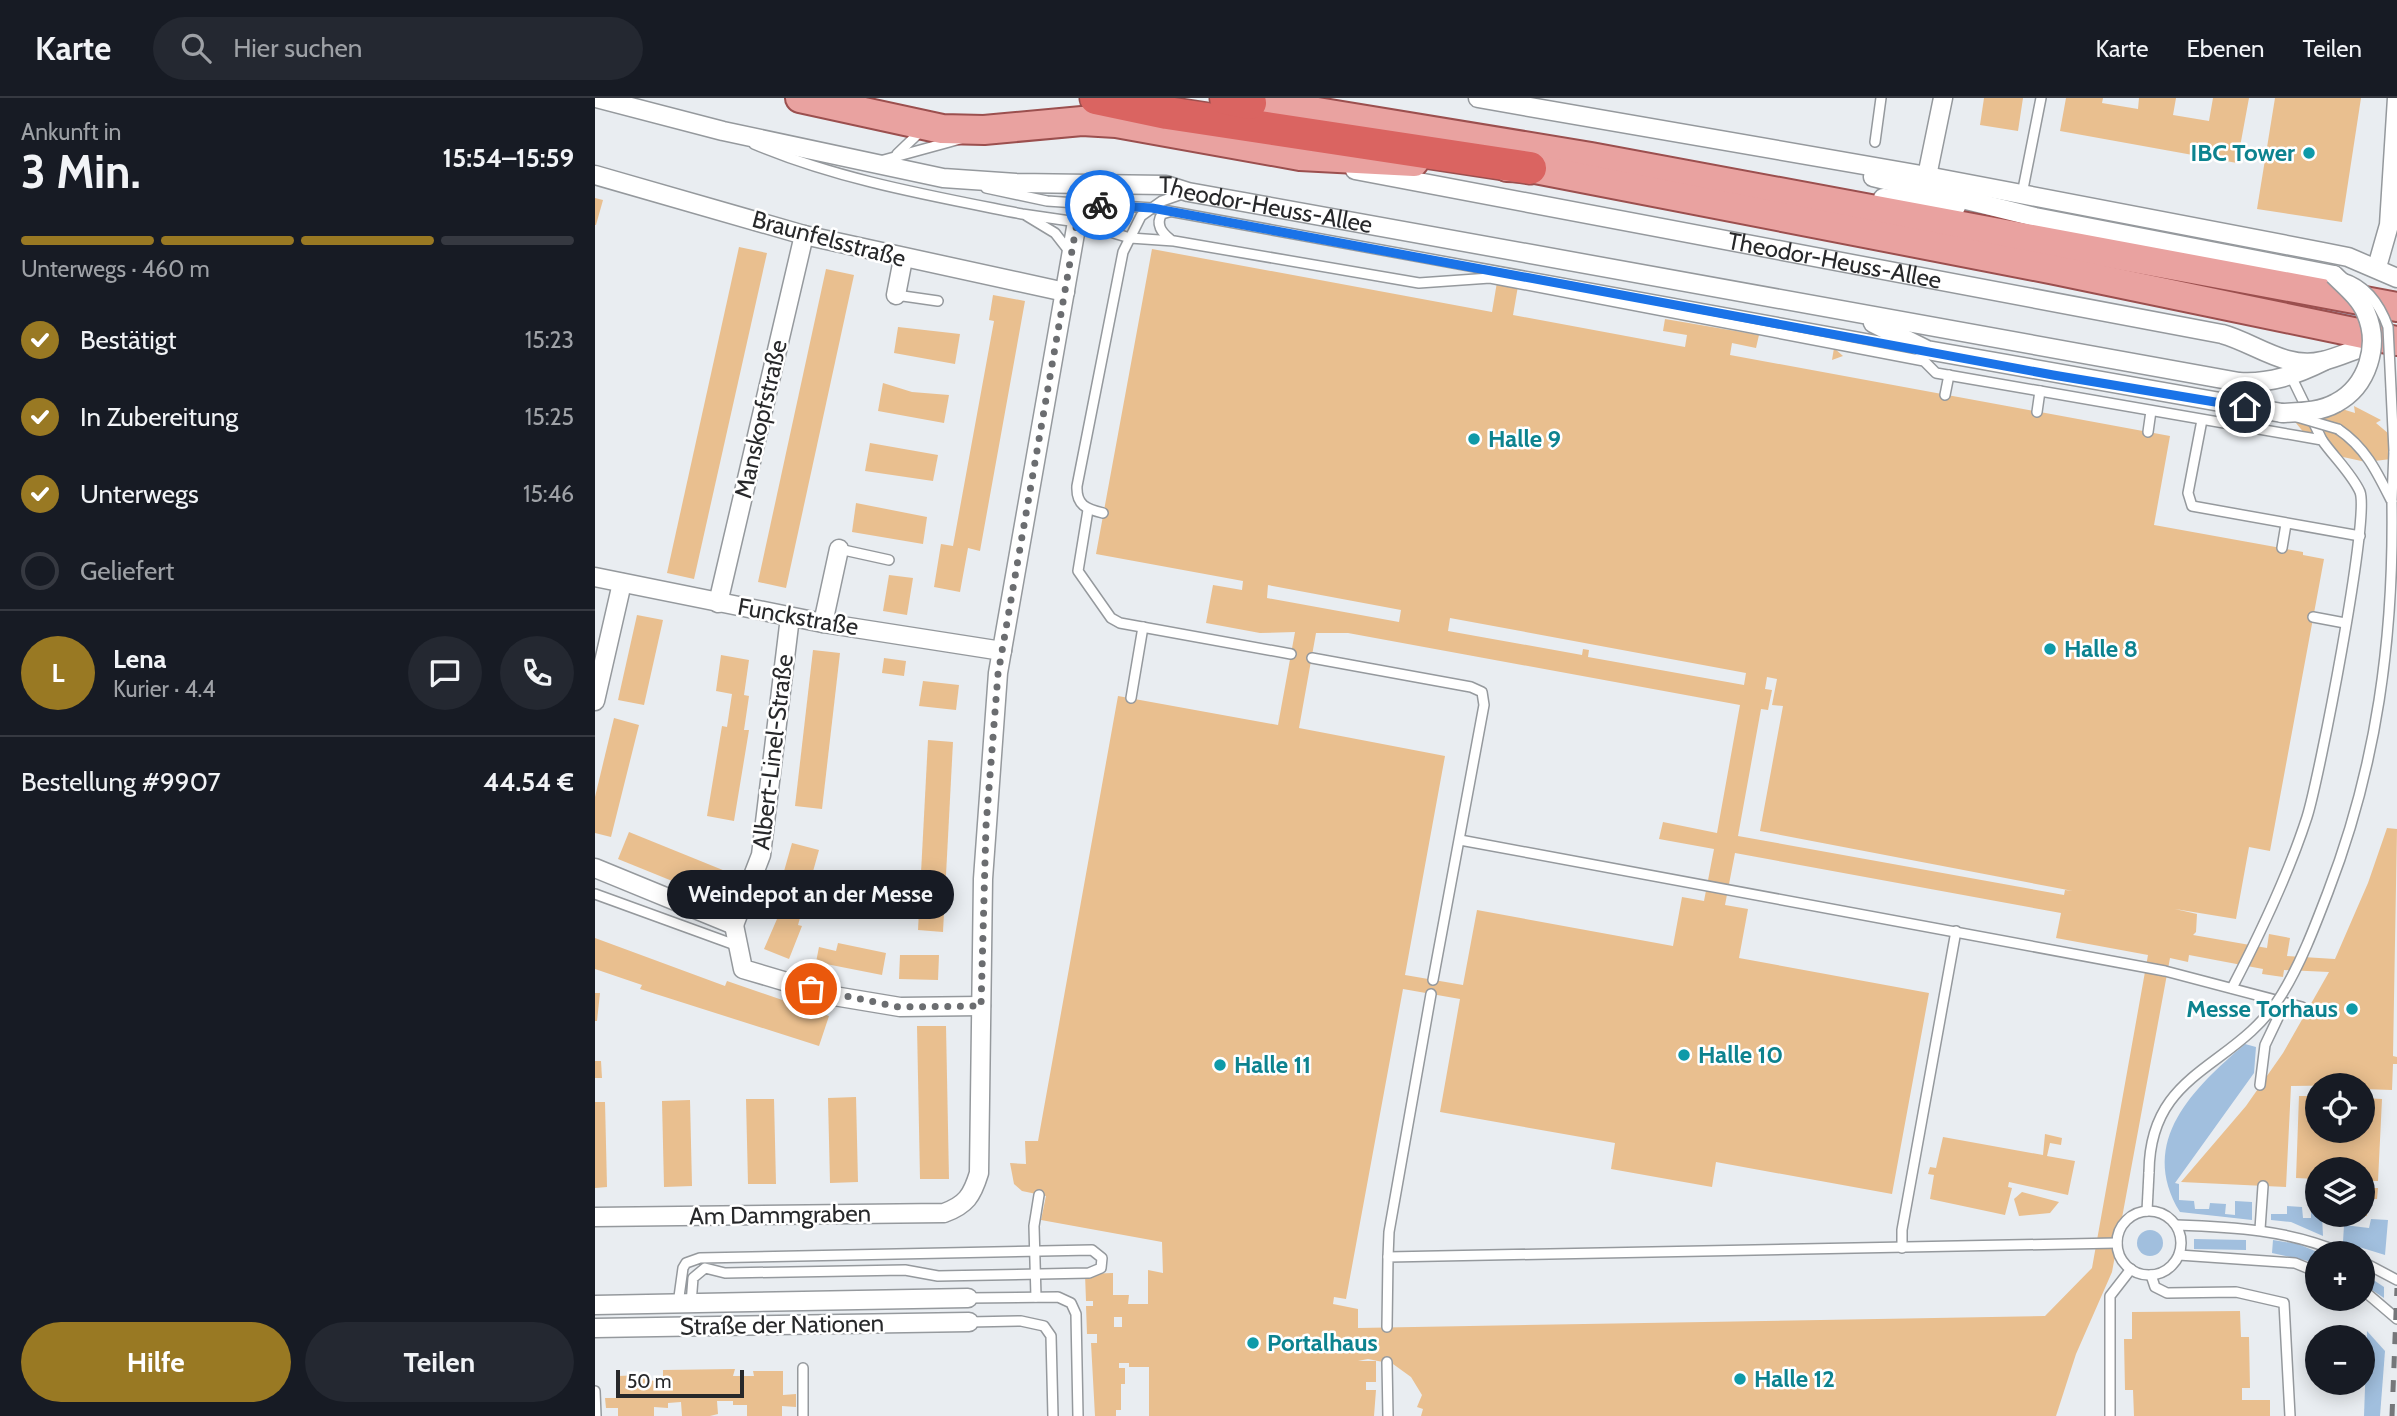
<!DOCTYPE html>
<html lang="de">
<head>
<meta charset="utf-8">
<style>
	body { margin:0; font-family:Cabin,sans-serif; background:#242831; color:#f1f3f6; height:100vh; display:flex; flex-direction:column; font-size:26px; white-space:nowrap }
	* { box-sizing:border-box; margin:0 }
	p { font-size:23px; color:#9ea1a6 }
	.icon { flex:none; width:38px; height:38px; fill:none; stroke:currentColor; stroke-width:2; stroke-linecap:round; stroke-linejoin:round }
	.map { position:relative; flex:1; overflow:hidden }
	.drawer { display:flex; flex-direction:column; background:#171b24; width:595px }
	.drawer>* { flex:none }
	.buttons { position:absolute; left:1710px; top:975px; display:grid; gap:14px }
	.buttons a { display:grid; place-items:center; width:70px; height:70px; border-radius:50%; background:#171b24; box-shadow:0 4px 18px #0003; font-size:35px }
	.scale { position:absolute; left:21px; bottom:18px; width:128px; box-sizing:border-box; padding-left:7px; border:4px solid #27282a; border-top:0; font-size:19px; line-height:24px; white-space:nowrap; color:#27282a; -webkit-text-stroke:5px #fff; paint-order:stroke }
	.pin { position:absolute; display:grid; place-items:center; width:60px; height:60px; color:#fff; margin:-30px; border:4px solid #fff; border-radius:50%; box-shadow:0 2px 7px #0007 }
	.courier { position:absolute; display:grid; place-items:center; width:70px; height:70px; margin:-35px; border:5px solid #1a73e8; border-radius:50%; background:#fff; color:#222; box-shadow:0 2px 9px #0007 }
	.bubble { position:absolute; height:49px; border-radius:24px; background:#171b24; box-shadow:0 4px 18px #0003; font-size:23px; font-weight:700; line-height:49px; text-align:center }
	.summary em { font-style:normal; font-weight:700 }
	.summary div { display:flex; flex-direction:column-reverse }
	.summary { display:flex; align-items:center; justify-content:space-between; height:119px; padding:0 21px }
	h1 { font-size:46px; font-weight:700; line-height:52px }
	.bar { display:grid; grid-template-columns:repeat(4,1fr); gap:10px 7px; align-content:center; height:84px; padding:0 21px }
	.bar i { height:9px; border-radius:5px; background:#363941 }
	.bar .on { background:#997923 }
	.bar p { grid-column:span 4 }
	.line { display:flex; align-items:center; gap:18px; padding:0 21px; border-top:2px solid #363941 }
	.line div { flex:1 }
	.round { display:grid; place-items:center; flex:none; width:74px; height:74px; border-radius:37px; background:#242831 }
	ol { padding:0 21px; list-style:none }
	li { display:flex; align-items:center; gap:21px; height:77px }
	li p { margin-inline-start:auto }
	li .icon { padding:7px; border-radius:50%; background:#997923; color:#fff; stroke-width:4 }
	li:last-child { color:#9ea1a6 }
	li i { width:38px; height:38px; border:4px solid #363941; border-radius:50% }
	.cta { display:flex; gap:14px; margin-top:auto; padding:14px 21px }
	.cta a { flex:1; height:80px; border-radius:42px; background:#997923; color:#fff; font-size:28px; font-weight:700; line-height:80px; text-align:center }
	.cta a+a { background:#242831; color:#f1f3f6 }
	header { display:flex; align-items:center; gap:42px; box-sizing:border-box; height:98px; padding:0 35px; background:#171b24; border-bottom:2px solid #363941 }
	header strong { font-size:33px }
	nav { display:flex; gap:38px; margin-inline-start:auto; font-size:24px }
	.search { width:490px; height:63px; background:#242831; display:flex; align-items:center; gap:18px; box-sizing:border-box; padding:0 24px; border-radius:38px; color:#9ea1a6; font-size:26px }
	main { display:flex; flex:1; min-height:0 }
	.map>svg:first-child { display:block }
	.green { fill:#a1bfde }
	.building { fill:#e9bf8f; fill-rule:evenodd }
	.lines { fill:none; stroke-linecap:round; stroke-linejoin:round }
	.service-casing { stroke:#95999d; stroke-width:12 }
	.minor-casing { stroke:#95999d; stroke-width:21 }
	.primary-casing { stroke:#9b4f4e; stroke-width:32 }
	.motorway-casing { stroke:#9b4f4e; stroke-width:35 }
	.service { stroke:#fff; stroke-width:9 }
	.minor { stroke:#fff; stroke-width:18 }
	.primary { stroke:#e9a2a0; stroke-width:28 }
	.motorway { stroke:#da6461; stroke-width:32 }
	.rail { stroke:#75777a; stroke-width:5; stroke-dasharray:12 12; stroke-linecap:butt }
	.service-bridge-casing { stroke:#95999d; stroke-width:12; stroke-linecap:butt }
	.minor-bridge-casing { stroke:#95999d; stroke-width:21; stroke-linecap:butt }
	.service-bridge { stroke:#fff; stroke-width:9 }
	.minor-bridge { stroke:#fff; stroke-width:18 }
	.done { stroke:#6b6d70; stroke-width:7; stroke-dasharray:0 12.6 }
	.route { stroke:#1a73e8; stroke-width:9 }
	.culture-dot { fill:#0f9aa8; stroke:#fff; stroke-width:2.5 }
	.labels { text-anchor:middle; stroke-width:5; stroke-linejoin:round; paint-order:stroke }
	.culture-label { font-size:24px; font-weight:bold; fill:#0d838f; stroke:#fff; text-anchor:start }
	.street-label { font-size:24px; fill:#27282a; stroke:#fff }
</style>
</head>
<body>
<header>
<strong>Karte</strong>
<div class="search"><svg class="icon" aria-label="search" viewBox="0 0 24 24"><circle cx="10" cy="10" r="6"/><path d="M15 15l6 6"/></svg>Hier suchen</div>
<nav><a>Karte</a><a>Ebenen</a><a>Teilen</a></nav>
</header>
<main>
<section class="drawer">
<div class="summary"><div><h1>3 Min.</h1><p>Ankunft in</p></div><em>15:54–15:59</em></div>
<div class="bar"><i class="on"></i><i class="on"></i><i class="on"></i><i></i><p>Unterwegs · 460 m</p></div>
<ol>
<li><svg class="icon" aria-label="check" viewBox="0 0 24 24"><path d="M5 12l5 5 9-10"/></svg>Bestätigt<p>15:23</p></li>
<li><svg class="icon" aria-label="check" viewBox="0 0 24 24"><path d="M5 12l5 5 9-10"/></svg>In Zubereitung<p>15:25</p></li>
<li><svg class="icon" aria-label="check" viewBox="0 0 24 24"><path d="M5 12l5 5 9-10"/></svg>Unterwegs<p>15:46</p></li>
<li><i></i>Geliefert</li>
</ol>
<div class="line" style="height:126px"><b class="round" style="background:#997923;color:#fff">L</b><div><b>Lena</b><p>Kurier · 4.4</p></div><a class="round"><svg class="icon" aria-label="chat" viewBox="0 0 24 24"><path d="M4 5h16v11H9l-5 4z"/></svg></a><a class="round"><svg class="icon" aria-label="phone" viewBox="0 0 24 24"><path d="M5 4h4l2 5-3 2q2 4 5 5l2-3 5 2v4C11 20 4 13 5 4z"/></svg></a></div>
<div class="line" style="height:91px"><div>Bestellung #9907</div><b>44.54 €</b></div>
<div class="cta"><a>Hilfe</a><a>Teilen</a></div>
</section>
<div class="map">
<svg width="1802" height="1318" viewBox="0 0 1802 1318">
	<rect width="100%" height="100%" fill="#e9edf1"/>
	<g class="green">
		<polygon points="1588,182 1758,212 1762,221"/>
		<path d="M1650 946 1661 949 1659 975 1580 1085 1584 1086V1102L1599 1103 1600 1111H1614L1615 1105 1631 1106 1630 1116 1640 1117V1103L1657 1104V1122L1585 1114C1542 1043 1599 990 1650 946Z"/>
		<polygon points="1692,1108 1707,1109 1708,1120 1716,1120 1716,1113 1727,1117 1728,1138 1696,1124 1676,1122 1676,1116 1692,1116"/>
		<polygon points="1776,1121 1793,1122 1790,1157 1748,1144 1749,1127 1774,1130"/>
		<circle cx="1555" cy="1145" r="13"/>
		<polygon points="1599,1141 1651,1142 1651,1152 1599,1151"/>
		<polygon points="1678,1142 1703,1146 1725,1155 1722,1155 1722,1165 1677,1155"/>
		<polygon points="1768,1175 1789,1189 1789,1200 1768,1186"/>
		<polygon points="1772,1233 1790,1253 1785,1318 1769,1318"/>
	</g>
	<g class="building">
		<polygon points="1389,0 1428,0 1423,33 1385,27"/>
		<polygon points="1471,0 1508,0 1507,5 1543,11 1544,0 1581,0 1578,17 1614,23 1618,0 1654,0 1642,65 1465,33"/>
		<polygon points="1680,0 1766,0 1747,124 1662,111"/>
		<polygon points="0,100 8,102 1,127 0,127"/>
		<polygon points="515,114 533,115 528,123 519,122"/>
		<polygon points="144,149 172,155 99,481 72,475"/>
		<path d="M557 151 897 214 902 184 923 188 918 217 1090 249 1092 237 1068 233 1070 221 1164 237 1161 250 1137 245 1135 257 1575 338 1559 427 1708 454V457L1729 461 1675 753 1654 749 1641 821 1580 811 1602 816 1601 834 1598 837 1672 850 1674 836 1695 840 1692 858 1740 861 1773 785 1792 730 1802 731 1798 958 1802 959V966H1798L1797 992 1768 991V987L1696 988 1691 1089 1586 1084 1651 1008 1688 955 1734 874 1689 872 1688 879 1667 876 1668 871 1594 857 1593 864 1575 860 1517 1174 1481 1256 1461 1318H826L828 1311 822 1309 827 1297 816 1279 798 1266 773 1261 763 1263H781V1284H771V1292H781L779 1318H554V1269H534V1265H524V1270H530V1286H526V1312H521V1318H500L496 1245H502V1236H492L491 1208H498V1203H491L490 1176 518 1175V1197H534L533 1206H553V1172L568 1175 567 1144 446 1122 451 1098 427 1093 419 1086 415 1065 431 1066 430 1043H443L523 598 683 627 700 534 665 535 611 525 618 487 647 492 648 483 501 456ZM673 487 806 512 804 524 672 500ZM855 520 1151 575 1149 587 993 559 994 552 988 551 987 557 853 533ZM721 535H753L1145 607 1122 735 1068 724 1064 741 1119 751 1109 803 1087 799 1078 848 882 812 868 887 810 877 850 658 704 630ZM1172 579 1182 581 1177 607 1188 608 1165 733 1478 793 1470 792 1469 797 1143 738 1166 611 1173 612 1177 592 1170 591ZM1140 755 1466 815 1461 840 1553 857 1497 1170 1450 1218 763 1230V1211L738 1206 739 1199 751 1201 808 891 865 901 845 1014 1020 1045 1016 1071 1117 1089 1121 1064 1297 1096 1334 895 1144 860 1153 811 1130 807ZM519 1219H527V1229H519Z"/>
		<polygon points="231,171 259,177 191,490 163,484"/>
		<polygon points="398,197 430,203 385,453 373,450 365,494 339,489 346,446 358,448 399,223 394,222"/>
		<polygon points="303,229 365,236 360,266 299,255"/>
		<polygon points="1239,250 1248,258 1237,262"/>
		<polygon points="288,285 317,294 354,297 349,325 283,313"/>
		<polygon points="1759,308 1786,322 1781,325 1794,336 1796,361 1771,364 1748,359 1714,341 1701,325 1700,323 1747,311 1760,315"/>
		<polygon points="275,345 343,357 338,383 270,373"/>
		<polygon points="261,405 332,419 328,446 257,434"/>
		<polygon points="294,477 318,480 312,517 288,513"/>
		<polygon points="42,517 68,522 49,607 23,602"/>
		<polygon points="218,552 245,555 227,711 200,708"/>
		<polygon points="126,557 154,562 149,597 154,598 149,632 154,632 139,723 112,718 127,628 132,629 137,596 121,593"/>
		<polygon points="289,560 311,563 309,578 287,575"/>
		<polygon points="328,583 364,587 361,612 324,608"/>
		<polygon points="19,620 44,627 16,739 0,735 0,699"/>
		<polygon points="333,642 358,644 348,834 323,832"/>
		<polygon points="34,734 145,779 134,806 23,761"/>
		<polygon points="197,745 224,752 203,827 207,828 194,861 169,851 182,821 176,819"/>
		<polygon points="0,840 130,888 132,883 234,918 224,948 45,891 47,887 0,871"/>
		<polygon points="243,845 291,855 287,877 221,864 224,849 241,853"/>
		<polygon points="305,857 344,857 343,882 304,881"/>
		<polygon points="0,895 5,895 2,923 0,923"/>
		<polygon points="322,928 351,928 354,1081 325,1081"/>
		<polygon points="0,963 6,963 7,980 0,980"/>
		<polygon points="1704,998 1722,998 1722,1032 1768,1032 1768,1000 1787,1001 1783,1083 1774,1083 1774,1090 1783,1090 1782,1101 1773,1101 1772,1118 1768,1118 1768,1071 1722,1071 1722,1081 1701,1080"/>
		<polygon points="261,999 263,1084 235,1085 233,1000"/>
		<polygon points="151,1001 179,1001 181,1086 153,1086"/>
		<polygon points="95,1002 97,1088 69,1089 67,1003"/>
		<polygon points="0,1004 10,1004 12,1089 0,1090"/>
		<polygon points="1450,1036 1467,1040 1466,1047 1455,1045 1452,1058 1480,1063 1473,1097 1414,1084 1413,1089 1417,1090 1410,1117 1335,1101 1339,1077 1333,1076 1335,1069 1341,1070 1348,1039 1448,1057"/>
		<polygon points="1427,1094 1464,1104 1455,1115 1424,1118 1419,1101"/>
		<polygon points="1645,1213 1646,1239 1654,1239 1655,1290 1647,1290 1647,1302 1675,1302 1675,1318 1539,1318 1538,1292 1530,1292 1529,1241 1537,1241 1537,1214"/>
		<polygon points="140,1271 138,1278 159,1278 158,1273 188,1273 188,1297 201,1296 201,1309 187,1308 187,1318 152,1318 152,1307 138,1307 138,1303 122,1303 123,1316 115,1318 87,1318 86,1304 73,1305 73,1310 59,1309 59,1318 23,1318 23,1310 11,1310 10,1300 22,1300 22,1278 50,1277 50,1283 68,1282 68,1272"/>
	</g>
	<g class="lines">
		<defs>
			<g id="service">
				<polyline points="1280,44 1286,0"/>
				<path d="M159 46C244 82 337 98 427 116L482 124 535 140 579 143 824 185 895 180 1329 263 1341 275 1727 342C1738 358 1757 376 1765 394 1775 420 1724 681 1712 719 1693 778 1665 836 1637 890"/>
				<polyline points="302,56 327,32"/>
				<polyline points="285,63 369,40"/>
				<polyline points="391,90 452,103 557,110 1311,248"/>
				<polyline points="1427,96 1446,0"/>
				<path d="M574 114 567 116C560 126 567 135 575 141"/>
				<polyline points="432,118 460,135 474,153"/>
				<polyline points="301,197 343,203"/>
				<polyline points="1694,274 1727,342"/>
				<polyline points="1350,297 1354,277"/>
				<polyline points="1442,314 1445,293"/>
				<polyline points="1607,322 1593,395 1597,408 1765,438"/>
				<path d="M1743 331C1771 350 1782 374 1797 404"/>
				<polyline points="1553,334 1556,313"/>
				<polyline points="1797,402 1799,353"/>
				<polyline points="493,412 483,473 516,520 525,525 696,556"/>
				<path d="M508 415C491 411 481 407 482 388L528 154 546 118 567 103 590 95"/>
				<polyline points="1687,450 1691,426"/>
				<polyline points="244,451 294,462"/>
				<polyline points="1718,519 1750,525"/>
				<polyline points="717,560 876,589 887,594 889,607 838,882"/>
				<polyline points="536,600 548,529"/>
				<polyline points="865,742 1570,873 1707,909"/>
				<polyline points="0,796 143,848"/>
				<polyline points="1665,987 1670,947 1690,905"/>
				<circle cx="1554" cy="1145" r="32"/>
				<polyline points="1552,1113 1554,1074"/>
				<path d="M1581 1127C1639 1129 1694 1132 1747 1155"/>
				<polyline points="1665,1131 1668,1088"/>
				<polyline points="1307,1150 1307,1132 1361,833"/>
				<polyline points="1584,1157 1700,1165 1722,1174"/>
				<polyline points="793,1159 794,1134 836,896"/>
				<polyline points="1768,1164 1802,1182"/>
				<polyline points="1556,1177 1560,1189 1572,1195 1641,1194 1689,1205 1695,1318"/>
				<polyline points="1768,1192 1802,1221"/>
				<polyline points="441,1199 439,1128 444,1097"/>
				<polyline points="373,1200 463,1199 476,1205 481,1216 483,1318"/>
				<polyline points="83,1206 88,1170 91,1165 105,1160 497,1152 507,1160 506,1170 494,1175 343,1178 310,1172 130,1175 110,1170 98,1180 96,1206"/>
				<polyline points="374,1224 426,1223 449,1228 456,1238 458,1318"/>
				<polyline points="792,1229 793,1159 1522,1145"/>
				<polyline points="792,1264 793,1318"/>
				<polyline points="208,1270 208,1318"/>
				<polyline points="0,1293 1,1318"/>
				<polyline points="1515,1318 1515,1198 1536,1171"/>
			</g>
			<g id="minor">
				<path id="s1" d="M1 0 128 33 348 80 421 85 571 87 593 94 1644 284C1674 286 1701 277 1729 263"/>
				<polyline points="883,0 1332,78 1728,154 1753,159 1802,180"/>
				<path id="s2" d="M760 72 1627 236C1660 245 1691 272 1727 263 1747 259 1764 248 1785 245"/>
				<polyline points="0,77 209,137 470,194"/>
				<polyline points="1332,78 1348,0"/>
				<polyline points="1278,79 1440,119 1739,177"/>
				<polyline points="1288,100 1361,109"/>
				<polyline points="1782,169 1794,127 1802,0"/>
				<polyline points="301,197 308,161"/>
				<polyline points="1278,225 1332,252 1687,315"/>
				<polyline points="0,479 228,525 407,553"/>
				<polyline points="123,505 209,137"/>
				<polyline points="228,525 244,451"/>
				<polyline points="0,603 27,485"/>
				<polyline points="0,770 139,827"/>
				<polyline points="139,827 166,757 195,519"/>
				<polyline points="139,827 148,871 239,898 305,909 386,908"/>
				<path d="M0 1119 349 1115C371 1107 377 1098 384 1075L388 781 403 575 482 124 487 106 507 85"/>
				<polyline points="0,1207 373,1200"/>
				<polyline points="0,1230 374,1224"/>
			</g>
			<g id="primary">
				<polyline points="205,0 347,31 389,32 487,23 521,25 705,58 819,64"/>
				<polyline points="637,0 996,59 1802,209"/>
				<polyline points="912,69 935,70 1460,172 1802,243"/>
			</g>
			<g id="motorway">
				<polyline points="501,0 572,15 935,70"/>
				<polyline points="631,0 655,5"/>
			</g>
		</defs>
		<use href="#service" class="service-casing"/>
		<use href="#minor" class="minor-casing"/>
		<use href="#primary" class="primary-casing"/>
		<use href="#motorway" class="motorway-casing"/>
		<use href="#service" class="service"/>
		<use href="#minor" class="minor"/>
		<use href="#primary" class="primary"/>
		<use href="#motorway" class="motorway"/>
		<polyline class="rail" points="1797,1318 1802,1190"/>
		<defs>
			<g id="service-bridge">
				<path d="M1748 180C1771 187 1785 207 1793 229L1799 353"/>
				<polyline points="1702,319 1743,331"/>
				<path d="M1554 1074C1555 970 1641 972 1687 896 1706 865 1720 828 1733 794 1782 667 1799 539 1797 404"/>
			</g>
			<path id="minor-bridge" d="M1687 315C1705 314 1725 314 1741 305 1773 288 1785 247 1771 215 1765 200 1750 188 1739 177"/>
		</defs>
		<use href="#service-bridge" class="service-bridge-casing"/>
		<use href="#minor-bridge" class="minor-bridge-casing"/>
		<use href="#service-bridge" class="service-bridge"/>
		<use href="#minor-bridge" class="minor-bridge"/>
	</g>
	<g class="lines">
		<polyline class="done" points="216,891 304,909 386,908 391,728 403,576 482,124 487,106 505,107"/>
		<polyline class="route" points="505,107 557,110 1458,277 1650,309"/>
	</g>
	<g class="culture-dot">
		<circle cx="1714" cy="55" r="7"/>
		<circle cx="879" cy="341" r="7"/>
		<circle cx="1455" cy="551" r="7"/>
		<circle cx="1757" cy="911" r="7"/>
		<circle cx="1089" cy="957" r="7"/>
		<circle cx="625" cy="967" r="7"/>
		<circle cx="658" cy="1245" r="7"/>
		<circle cx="1145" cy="1281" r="7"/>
	</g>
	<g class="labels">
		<g class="culture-label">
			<text x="1700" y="63" text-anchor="end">IBC Tower</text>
			<text x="893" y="349">Halle 9</text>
			<text x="1469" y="559">Halle 8</text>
			<text x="1743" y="919" text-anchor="end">Messe Torhaus</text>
			<text x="1103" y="965">Halle 10</text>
			<text x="639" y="975">Halle 11</text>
			<text x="672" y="1253">Portalhaus</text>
			<text x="1159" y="1289">Halle 12</text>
		</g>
		<g class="street-label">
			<text dy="8" stroke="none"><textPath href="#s1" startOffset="681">Theodor-Heuss-Allee</textPath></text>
			<text transform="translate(234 141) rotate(15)" y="8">Braunfelsstraße</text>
			<text dy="8" stroke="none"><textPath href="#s2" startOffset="488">Theodor-Heuss-Allee</textPath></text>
			<text transform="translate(166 321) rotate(-77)" y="8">Manskopfstraße</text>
			<text transform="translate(203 519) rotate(10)" y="8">Funckstraße</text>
			<text transform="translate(178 654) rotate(-83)" y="8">Albert-Linel-Straße</text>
			<text transform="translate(185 1117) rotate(-1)" y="8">Am Dammgraben</text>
			<text transform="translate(187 1227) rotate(-1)" y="8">Straße der Nationen</text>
		</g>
	</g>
</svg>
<div class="buttons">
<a><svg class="icon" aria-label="locate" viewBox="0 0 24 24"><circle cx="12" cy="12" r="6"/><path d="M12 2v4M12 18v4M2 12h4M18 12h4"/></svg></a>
<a><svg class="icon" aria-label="layers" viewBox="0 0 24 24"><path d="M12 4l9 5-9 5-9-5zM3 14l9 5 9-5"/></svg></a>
<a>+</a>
<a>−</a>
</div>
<div class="scale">50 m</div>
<div class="pin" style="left:216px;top:891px;background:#ea580c"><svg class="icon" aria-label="bag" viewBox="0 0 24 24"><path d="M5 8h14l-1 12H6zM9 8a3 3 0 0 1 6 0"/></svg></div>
<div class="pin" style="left:1650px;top:309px;background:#1f2937"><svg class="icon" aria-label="home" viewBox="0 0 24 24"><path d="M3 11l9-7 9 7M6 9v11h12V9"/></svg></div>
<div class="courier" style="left:505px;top:107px"><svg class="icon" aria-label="bike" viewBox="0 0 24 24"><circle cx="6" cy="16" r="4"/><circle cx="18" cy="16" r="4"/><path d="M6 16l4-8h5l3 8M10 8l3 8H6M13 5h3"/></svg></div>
<div class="bubble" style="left:72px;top:772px;width:287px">Weindepot an der Messe</div>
</div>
</main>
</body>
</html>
